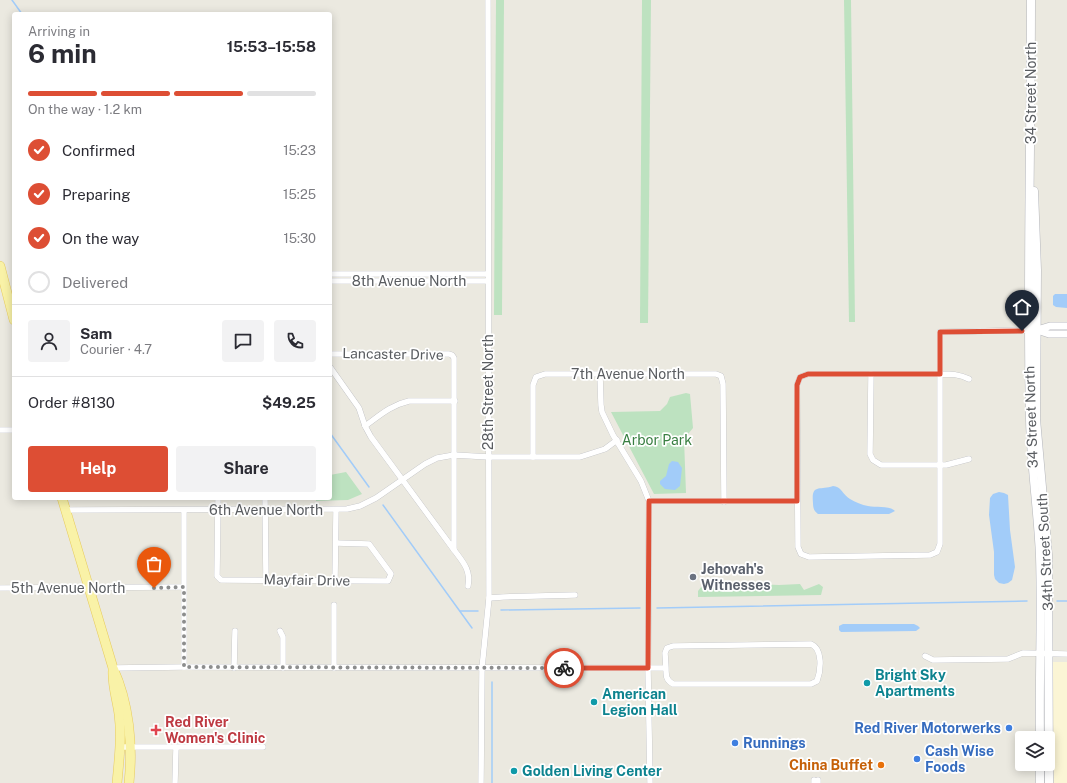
<!DOCTYPE html>
<html lang="en">
<head>
<meta charset="utf-8">
<style>
	body { margin:0; font-family:"Public Sans",sans-serif; background:#f2f2f3; color:#2b2b33; height:100vh; display:flex; flex-direction:column; font-size:15px; white-space:nowrap }
	* { box-sizing:border-box; margin:0 }
	p { font-size:13px; color:#7c7c81 }
	.icon { flex:none; width:22px; height:22px; fill:none; stroke:currentColor; stroke-width:2; stroke-linecap:round; stroke-linejoin:round }
	.map { position:relative; flex:1; overflow:hidden }
	.details { position:absolute; left:12px; top:12px; width:320px; height:488px; display:flex; flex-direction:column; background:#fff; border-radius:4px; box-shadow:0 2px 10px #0003 }
	.details>* { flex:none }
	.buttons { position:absolute; left:1015px; top:731px; display:grid; gap:8px }
	.buttons a { display:grid; place-items:center; width:40px; height:40px; border-radius:4px; background:#fff; box-shadow:0 2px 10px #0003; font-size:20px }
	.pin { position:absolute; display:grid; place-items:center; width:34px; height:34px; color:#fff; margin:-41px -17px; border-radius:50% 50% 50% 0; rotate:-45deg; box-shadow:0 0 4px #0007 }
	.pin .icon { rotate:45deg }
	.courier { position:absolute; display:grid; place-items:center; width:40px; height:40px; margin:-20px; border:3px solid #dd4e34; border-radius:50%; background:#fff; color:#222; box-shadow:0 1px 5px #0007 }
	.summary em { font-style:normal; font-weight:700 }
	.summary div { display:flex; flex-direction:column-reverse }
	.summary { display:flex; align-items:center; justify-content:space-between; height:68px; padding:0 16px }
	h1 { font-size:26px; font-weight:700; line-height:30px }
	.bar { display:grid; grid-template-columns:repeat(4,1fr); gap:6px 4px; align-content:center; height:48px; padding:0 16px }
	.bar i { height:5px; border-radius:3px; background:#e1e1e2 }
	.bar .on { background:#dd4e34 }
	.bar p { grid-column:span 4 }
	.line { display:flex; align-items:center; gap:10px; padding:0 16px; border-top:1px solid #e1e1e2 }
	.line div { flex:1 }
	.round { display:grid; place-items:center; flex:none; width:42px; height:42px; border-radius:4px; background:#f2f2f3 }
	ol { padding:0 16px; list-style:none }
	li { display:flex; align-items:center; gap:12px; height:44px }
	li p { margin-inline-start:auto }
	li .icon { padding:4px; border-radius:50%; background:#dd4e34; color:#fff; stroke-width:4 }
	li:last-child { color:#7c7c81 }
	li i { width:22px; height:22px; border:2px solid #e1e1e2; border-radius:50% }
	.cta { display:flex; gap:8px; margin-top:auto; padding:8px 16px }
	.cta a { flex:1; height:46px; border-radius:4px; background:#dd4e34; color:#fff; font-size:16px; font-weight:700; line-height:46px; text-align:center }
	.cta a+a { background:#f2f2f3; color:#2b2b33 }
	.map>svg:first-child { display:block }
	.commercial { fill:#fbf5d5 }
	.green { fill:#bde2c0 }
	.water { fill:#a2ccf9 }
	.lines { fill:none; stroke-linecap:round; stroke-linejoin:round }
	.stream { stroke:#a2ccf9; stroke-width:1.5 }
	.minor-casing { stroke:#b6b7bc; stroke-width:6 }
	.tertiary-casing { stroke:#b6b7bc; stroke-width:8 }
	.secondary-casing { stroke:#b4b6bc; stroke-width:9 }
	.primary-casing { stroke:#e7cb5d; stroke-width:10 }
	.minor { stroke:#fff; stroke-width:5.5 }
	.tertiary { stroke:#fff; stroke-width:7 }
	.secondary { stroke:#fff; stroke-width:8 }
	.primary { stroke:#f9f2a7; stroke-width:9 }
	.done { stroke:#8c8d8d; stroke-width:4; stroke-dasharray:0 7.2 }
	.route { stroke:#dd4e34; stroke-width:5 }
	.worship-dot { fill:#6b7280; stroke:#fff; stroke-width:1.5 }
	.culture-dot { fill:#0f9aa8; stroke:#fff; stroke-width:1.5 }
	.shop-dot { fill:#3f7fe0; stroke:#fff; stroke-width:1.5 }
	.health-dot { fill:#e0444e; stroke:#fff; stroke-width:1.5 }
	.food-dot { fill:#e8710a; stroke:#fff; stroke-width:1.5 }
	.labels { text-anchor:middle; stroke-width:3.5; stroke-linejoin:round; paint-order:stroke }
	.street-label { font-size:14px; fill:#595c60; stroke:#fff }
	.park-label { font-size:14px; fill:#397f42; stroke:#fff }
	.worship-label { font-size:14px; font-weight:bold; fill:#5b616d; stroke:#fff; text-anchor:start }
	.culture-label { font-size:14px; font-weight:bold; fill:#0d838f; stroke:#fff; text-anchor:start }
	.health-label { font-size:14px; font-weight:bold; fill:#be3a42; stroke:#fff; text-anchor:start }
	.shop-label { font-size:14px; font-weight:bold; fill:#366cbe; stroke:#fff; text-anchor:start }
	.food-label { font-size:14px; font-weight:bold; fill:#c56008; stroke:#fff; text-anchor:end }
</style>
</head>
<body>
<div class="map">
<svg width="1067" height="783" viewBox="0 0 1067 783">
	<rect width="100%" height="100%" fill="#ebe9e0"/>
	<polygon class="commercial" points="1052,662 1067,662 1067,783 1054,783"/>
	<g class="green">
		<polygon points="496,0 504,0 502,315 494,315"/>
		<polygon points="642,0 651,0 648,323 640,323"/>
		<polygon points="844,0 851,0 855,322 849,322"/>
		<polygon points="686,393 690,394 693,428 684,439 686,493 654,494 611,412 660,411 667,404 670,397"/>
		<polygon points="346,472 362,494 348,500 316,501 316,498 330,498 330,475"/>
		<polygon points="756,584 779,585 800,584 804,590 819,584 823,587 821,595 698,597 698,591 702,586"/>
	</g>
	<g class="water">
		<polygon points="1055,294 1067,294 1067,308 1056,307 1053,305 1053,296"/>
		<polygon points="672,461 678,462 682,468 680,486 675,490 665,489 660,484 660,481 666,476 669,464"/>
		<path d="M833 486C841 486 843 495 850 499 855 502 862 505 868 506 876 508 889 505 895 511L889 514H818C814 511 813 508 813 503 811 483 820 491 833 486Z"/>
		<polygon points="999,492 1004,493 1008,495 1010,530 1015,567 1012,580 1008,583 1004,584 999,583 995,579 994,575 994,552 989,515 990,498 993,494"/>
		<polygon points="843,624 914,624 918,626 920,628 916,631 841,632 839,630 839,626"/>
	</g>
	<g class="lines">
		<g class="stream">
			<polyline points="12,0 22,14"/>
			<polyline points="330,433 369,487"/>
			<polyline points="383,505 472,628"/>
			<polyline points="1057,601 1067,601"/>
			<polyline points="657,608 1027,601"/>
			<polyline points="501,610 640,608"/>
			<polyline points="460,611 478,611"/>
			<polyline points="492,783 492,682"/>
		</g>
		<defs>
			<g id="minor">
				<polyline points="330,274 487,274"/>
				<polyline points="330,281 487,281"/>
				<polyline points="330,354 449,354 452,355 454,358 454,550 371,437 365,426 359,408 330,367"/>
				<polyline points="871,374 870,454 873,460 881,465 946,465 969,459"/>
				<polyline points="600,375 601,405 602,412 613,435 641,481 649,501 648,668 650,783"/>
				<path d="M969 379C959 374 951 374 940 374H808L800 377 797 385 798 547 801 554 809 557 930 555 937 552 940 544V379C940 364 940 348 940 332L1032 330"/>
				<path d="M365 426C379 416 391 405 409 401H455"/>
				<polyline points="0,430 14,430"/>
				<polyline points="533,457 533,385 536,377 545,374 716,374 721,376 723,384 724,502"/>
				<polyline points="218,498 217,576 221,580 388,581 391,574 369,544 336,543"/>
				<polyline points="265,498 266,580"/>
				<polyline points="649,501 797,501"/>
				<polyline points="66,510 347,509 360,506 376,498 425,464 437,458 454,455 489,457 580,457 605,449 617,440"/>
				<path d="M454 550C463 562 471 570 468 586"/>
				<polyline points="335,581 336,510"/>
				<polyline points="0,588 183,587"/>
				<polyline points="489,598 503,597 575,595"/>
				<polyline points="280,631 283,637 283,668"/>
				<polyline points="925,656 933,660 1008,659 1023,653 1067,654"/>
				<polyline points="184,667 184,510"/>
				<path d="M113 668 184 667 666 668C666 676 666 680 673 684H811L817 681C821 670 823 649 811 644L673 646 667 648 665 653 666 668"/>
				<polyline points="234,668 235,631"/>
				<polyline points="334,668 334,605"/>
				<polyline points="120,747 263,747"/>
				<polyline points="814,780 814,783"/>
				<polyline points="818,780 818,783"/>
				<polyline points="175,783 176,748"/>
				<polyline points="481,783 482,668 489,598 488,0"/>
			</g>
			<g id="tertiary">
				<polyline points="1037,330 1049,334 1067,334"/>
				<polyline points="1037,330 1050,326 1067,326"/>
			</g>
			<g id="secondary">
				<path d="M1031 0C1031 140 1027 280 1030 419 1031 465 1038 510 1040 556 1042 617 1039 677 1040 738"/>
				<polyline points="1034,191 1037,270 1036,419 1048,555 1049,783"/>
				<polyline points="1040,764 1040,783"/>
			</g>
			<g id="primary">
				<polyline points="0,266 14,320"/>
				<path d="M62 498 113 668C129 703 133 745 129 783"/>
				<path d="M113 670C112 685 117 699 119 714 122 737 119 760 117 783"/>
			</g>
		</defs>
		<use href="#minor" class="minor-casing"/>
		<use href="#tertiary" class="tertiary-casing"/>
		<use href="#secondary" class="secondary-casing"/>
		<use href="#primary" class="primary-casing"/>
		<use href="#minor" class="minor"/>
		<use href="#tertiary" class="tertiary"/>
		<use href="#secondary" class="secondary"/>
		<use href="#primary" class="primary"/>
	</g>
	<g class="lines">
		<polyline class="done" points="154,588 184,587 184,667 564,668"/>
		<polyline class="route" points="564,668 648,668 649,501 797,501 797,385 800,377 808,374 940,374 940,332 1022,331"/>
	</g>
	<circle class="worship-dot" cx="693" cy="577" r="4"/>
	<g class="culture-dot">
		<circle cx="867" cy="683" r="4"/>
		<circle cx="594" cy="702" r="4"/>
		<circle cx="514" cy="771" r="4"/>
	</g>
	<g class="shop-dot">
		<circle cx="1009" cy="728" r="4"/>
		<circle cx="735" cy="743" r="4"/>
		<circle cx="917" cy="759" r="4"/>
	</g>
	<path class="health-dot" d="M154 724h4v4h4v4h-4v4h-4v-4h-4v-4h4z"/>
	<circle class="food-dot" cx="881" cy="765" r="4"/>
	<g class="labels">
		<g class="street-label">
			<text transform="translate(1031 93) rotate(-90)" y="5">34 Street North</text>
			<text x="409" y="286">8th Avenue North</text>
			<text transform="translate(393 354) rotate(1)" y="5">Lancaster Drive</text>
			<text x="628" y="379">7th Avenue North</text>
			<text transform="translate(488 392) rotate(-90)" y="5">28th Street North</text>
			<text transform="translate(1031 417) rotate(-92)" y="5">34 Street North</text>
			<text x="266" y="515">6th Avenue North</text>
			<text transform="translate(1045 552) rotate(-93)" y="5">34th Street South</text>
			<text transform="translate(307 580) rotate(1)" y="5">Mayfair Drive</text>
			<text x="68" y="593">5th Avenue North</text>
		</g>
		<g class="park-label">
			<text x="657" y="445">Arbor Park</text>
		</g>
		<g class="worship-label">
			<text x="701" y="574">Jehovah's<tspan x="701" dy="16">Witnesses</tspan></text>
		</g>
		<g class="culture-label">
			<text x="875" y="680">Bright Sky<tspan x="875" dy="16">Apartments</tspan></text>
			<text x="602" y="699">American<tspan x="602" dy="16">Legion Hall</tspan></text>
			<text x="522" y="776">Golden Living Center</text>
		</g>
		<g class="health-label">
			<text x="165" y="727">Red River<tspan x="165" dy="16">Women's Clinic</tspan></text>
		</g>
		<g class="shop-label">
			<text x="1001" y="733" text-anchor="end">Red River Motorwerks</text>
			<text x="743" y="748">Runnings</text>
			<text x="925" y="756">Cash Wise<tspan x="925" dy="16">Foods</tspan></text>
		</g>
		<g class="food-label">
			<text x="873" y="770">China Buffet</text>
		</g>
	</g>
</svg>
<div class="buttons">
<a><svg class="icon" aria-label="layers" viewBox="0 0 24 24"><path d="M12 4l9 5-9 5-9-5zM3 14l9 5 9-5"/></svg></a>
</div>
<div class="pin" style="left:154px;top:588px;background:#ea580c"><svg class="icon" aria-label="bag" viewBox="0 0 24 24"><path d="M5 8h14l-1 12H6zM9 8a3 3 0 0 1 6 0"/></svg></div>
<div class="pin" style="left:1022px;top:331px;background:#1f2937"><svg class="icon" aria-label="home" viewBox="0 0 24 24"><path d="M3 11l9-7 9 7M6 9v11h12V9"/></svg></div>
<div class="courier" style="left:564px;top:668px"><svg class="icon" aria-label="bike" viewBox="0 0 24 24"><circle cx="6" cy="16" r="4"/><circle cx="18" cy="16" r="4"/><path d="M6 16l4-8h5l3 8M10 8l3 8H6M13 5h3"/></svg></div>
<section class="details">
<div class="summary"><div><h1>6 min</h1><p>Arriving in</p></div><em>15:53–15:58</em></div>
<div class="bar"><i class="on"></i><i class="on"></i><i class="on"></i><i></i><p>On the way · 1.2 km</p></div>
<ol>
<li><svg class="icon" aria-label="check" viewBox="0 0 24 24"><path d="M5 12l5 5 9-10"/></svg>Confirmed<p>15:23</p></li>
<li><svg class="icon" aria-label="check" viewBox="0 0 24 24"><path d="M5 12l5 5 9-10"/></svg>Preparing<p>15:25</p></li>
<li><svg class="icon" aria-label="check" viewBox="0 0 24 24"><path d="M5 12l5 5 9-10"/></svg>On the way<p>15:30</p></li>
<li><i></i>Delivered</li>
</ol>
<div class="line" style="height:72px"><a class="round"><svg class="icon" aria-label="person" viewBox="0 0 24 24"><circle cx="12" cy="8" r="4"/><path d="M4 21q1-7 8-7t8 7"/></svg></a><div><b>Sam</b><p>Courier · 4.7</p></div><a class="round"><svg class="icon" aria-label="chat" viewBox="0 0 24 24"><path d="M4 5h16v11H9l-5 4z"/></svg></a><a class="round"><svg class="icon" aria-label="phone" viewBox="0 0 24 24"><path d="M5 4h4l2 5-3 2q2 4 5 5l2-3 5 2v4C11 20 4 13 5 4z"/></svg></a></div>
<div class="line" style="height:52px"><div>Order #8130</div><b>$49.25</b></div>
<div class="cta"><a>Help</a><a>Share</a></div>
</section>
</div>
</body>
</html>
